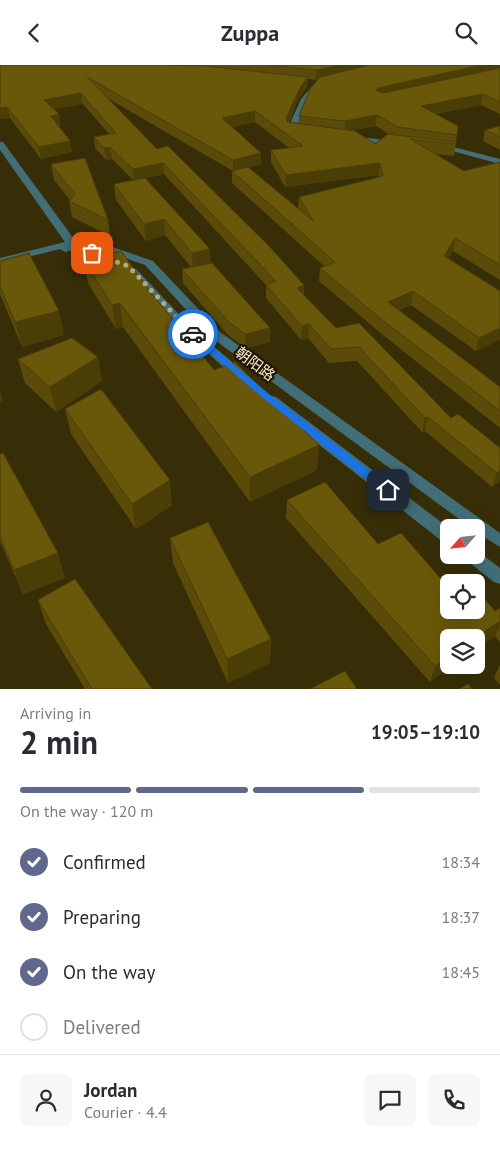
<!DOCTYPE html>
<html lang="en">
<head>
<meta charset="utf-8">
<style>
	body { margin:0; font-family:"PT Sans","Noto Sans SC",sans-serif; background:#f7f7f7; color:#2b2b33; height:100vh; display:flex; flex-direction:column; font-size:19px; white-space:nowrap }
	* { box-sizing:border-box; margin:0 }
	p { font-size:16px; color:#7c7c81 }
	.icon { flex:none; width:28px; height:28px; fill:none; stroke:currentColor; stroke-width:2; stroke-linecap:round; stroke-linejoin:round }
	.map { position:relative; height:624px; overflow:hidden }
	.side { display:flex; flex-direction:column; background:#fff; flex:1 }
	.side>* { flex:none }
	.needle { width:32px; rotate:243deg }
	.buttons { position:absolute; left:440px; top:454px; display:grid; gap:10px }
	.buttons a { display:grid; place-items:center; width:45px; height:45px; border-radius:8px; background:#fff; box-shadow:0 5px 20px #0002; font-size:25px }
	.pin { position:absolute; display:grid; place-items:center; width:42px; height:42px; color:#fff; margin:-21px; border-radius:10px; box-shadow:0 2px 8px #0006 }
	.courier { position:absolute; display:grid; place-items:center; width:50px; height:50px; margin:-25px; border:4px solid #1a73e8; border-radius:50%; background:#fff; color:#222; box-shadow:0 1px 6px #0007 }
	.summary em { font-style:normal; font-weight:700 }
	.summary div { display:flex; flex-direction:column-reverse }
	.summary { display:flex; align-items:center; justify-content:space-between; height:85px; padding:0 20px }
	h1 { font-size:32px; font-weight:700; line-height:38px }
	.bar { display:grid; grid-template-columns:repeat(4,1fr); gap:8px 5px; align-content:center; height:60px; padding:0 20px }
	.bar i { height:6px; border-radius:4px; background:#e1e1e2 }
	.bar .current { background:#61688d }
	.bar p { grid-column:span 4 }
	.line { display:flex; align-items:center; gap:12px; padding:0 20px; border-top:1px solid #e1e1e2 }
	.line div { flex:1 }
	.round { display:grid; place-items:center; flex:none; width:52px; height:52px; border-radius:8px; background:#f7f7f7 }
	ol { padding:0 20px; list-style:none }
	li { display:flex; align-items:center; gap:15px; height:55px }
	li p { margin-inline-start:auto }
	li .icon { padding:5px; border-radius:50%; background:#61688d; color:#fff; stroke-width:4 }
	li:last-child { color:#7c7c81 }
	li i { width:28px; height:28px; border:2px solid #e1e1e2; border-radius:50% }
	header { display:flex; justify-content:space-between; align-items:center; height:65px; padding:0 20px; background:#fff; font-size:22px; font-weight:700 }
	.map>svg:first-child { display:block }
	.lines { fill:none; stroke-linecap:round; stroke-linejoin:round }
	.minor { fill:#426e78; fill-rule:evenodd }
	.wall { fill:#5a4c08; fill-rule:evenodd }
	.shaded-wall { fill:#4a3e06 }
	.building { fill:#695809; stroke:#4a3e06 }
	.route { fill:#1a73e8 }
	.done { stroke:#b2aa86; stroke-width:5; stroke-dasharray:0 9 }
	.labels { text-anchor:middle; stroke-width:4.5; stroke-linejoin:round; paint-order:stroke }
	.street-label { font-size:15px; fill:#f5ecca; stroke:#1e1600 }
</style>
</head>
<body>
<header><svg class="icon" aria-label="back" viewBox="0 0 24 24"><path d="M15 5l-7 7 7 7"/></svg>Zuppa<svg class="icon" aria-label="search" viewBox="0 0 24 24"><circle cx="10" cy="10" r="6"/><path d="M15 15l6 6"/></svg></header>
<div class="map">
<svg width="500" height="624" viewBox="0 0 500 624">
	<rect width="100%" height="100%" fill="#372e08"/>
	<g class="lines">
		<g class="minor">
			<polygon points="316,17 321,18 308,34 296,63 304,66 300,68 288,67 287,65 301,34"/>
			<polygon points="349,71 395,76 399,78 395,80 352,75 349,75"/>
			<polygon points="0,77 3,77 74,174 86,173 153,196 220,267 500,468 500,482 476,467 476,462 470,462 212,273 145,200 82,178 77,179 120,197 115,200 73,185 65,187 60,184 0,199 0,193 65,177 0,85"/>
			<polygon points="436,81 457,83 500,94 500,99 456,87 436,85"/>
			<polygon points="132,203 136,204 193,264 244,307 246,310 244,313 236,313 185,268 128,208 127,206"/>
			<polygon points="271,331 276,332 449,463 449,478 443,477 266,338 265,335 266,332"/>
			<polygon points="476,485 500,503 500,519 494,517 466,495 464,490 476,490"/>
		</g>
	</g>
	<g class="wall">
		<path d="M0 0H500V49L481 40 435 49 457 70 454 91 435 89 464 106 500 97V215L453 186 448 193 500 226V275L476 286 411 240 399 245 500 322V363L378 266 319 216 320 203 324 201 232 118V106H233L109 34 157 84 304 220V230L336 263 451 353 500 383V416L492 422 425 366 422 367 357 296 329 298 308 273 301 275 266 233V220L164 109 146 113 211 198 270 263V277L246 283 228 270 183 218 182 204 191 202 165 170 146 176 116 135 114 119 133 115 112 94 106 95 95 83 94 72 109 69 83 39 54 44 61 60 59 61 70 76 72 87 41 94 10 53 0 54ZM308 14 317 15 299 51V58L289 57 299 33 307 22ZM255 57 289 83 271 85V97L285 122 379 110V112L299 132 298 144 248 102 261 99V88L232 62ZM376 61 390 70 375 79 353 65Z"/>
		<polygon points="500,61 500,85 483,76 485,65"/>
		<polygon points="51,99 108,155 110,171 72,152 69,136 70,135 54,115"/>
		<polygon points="84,195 152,229 214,305 317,405 250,437 123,262 116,264 88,218"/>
		<polygon points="0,196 59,246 64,270 22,282 0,229"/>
		<polygon points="18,294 102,316 56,347 25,318"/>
		<polygon points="65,344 172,440 136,464 71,369"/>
		<polygon points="0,389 65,513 23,529 0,476"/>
		<polygon points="287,435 378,479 449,545 495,546 500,543 500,577 495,571 476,584 476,572 430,617 286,453"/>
		<polygon points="170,473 271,574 270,598 228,618 173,498"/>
		<polygon points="38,535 152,624 85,624 46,559"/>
		<polygon points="500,599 500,620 494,613"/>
	</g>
	<g class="shaded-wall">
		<polygon points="340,0 383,0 316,15 316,5"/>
		<polygon points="481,0 500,0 500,3 377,33 376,25 378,23"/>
		<polygon points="308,12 307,22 299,33 285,64 286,53 300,23"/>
		<polygon points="81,28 83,39 46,46 44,35"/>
		<polygon points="483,29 481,40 420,52 421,41"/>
		<polygon points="7,42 10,53 0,54 0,43"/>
		<polygon points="255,46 255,57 222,64 222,53"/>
		<polygon points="59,49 61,60 53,62 51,51"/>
		<polygon points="377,50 376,61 344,67 345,56"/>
		<polygon points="70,76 72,87 41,94 39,82"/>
		<polygon points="110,82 112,94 106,95 104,83"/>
		<polygon points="261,88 261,99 233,106 233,95"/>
		<polygon points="163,98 164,109 134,116 133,104"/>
		<polygon points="380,98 379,110 285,122 286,110"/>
		<polygon points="164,154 165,170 146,176 144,159"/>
		<polygon points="455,173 453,186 442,204 444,191"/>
		<polygon points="210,184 211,201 193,205 192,188"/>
		<polygon points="304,220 303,234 297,223"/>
		<polygon points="413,226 411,240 386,251 388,237"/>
		<polygon points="120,238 123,262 116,264 112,240"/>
		<polygon points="59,246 64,270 22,282 15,257"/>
		<polygon points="309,259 308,273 301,275 302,261"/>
		<polygon points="270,263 270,277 246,283 245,269"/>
		<polygon points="500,263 500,275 476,286 479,273"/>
		<polygon points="98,292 102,316 56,347 50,322"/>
		<polygon points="0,325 3,335 0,337"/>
		<polygon points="428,352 425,366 422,367 425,353"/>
		<polygon points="319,380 317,405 250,437 250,412"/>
		<polygon points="500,405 500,416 492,422 497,408"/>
		<polygon points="170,415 172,440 136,464 132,439"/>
		<polygon points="58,488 65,513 23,529 14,505"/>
		<polygon points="500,556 500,560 495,571 476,584 476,572"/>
		<polygon points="271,574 270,598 228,618 227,594"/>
		<polygon points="449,591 449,600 454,600 430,617 435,601"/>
	</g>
	<g class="building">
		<polygon points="0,0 162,0 204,1 308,12 300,23 286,53 287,57 355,66 375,79 388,69 456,77 456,79 410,74 464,106 500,97 500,200 455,173 444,191 500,226 500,263 479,273 413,226 388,237 500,322 500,346 380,253 320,203 335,197 232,106 248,102 313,156 299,132 383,111 380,98 286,110 271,85 303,81 255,46 222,53 261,88 233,95 87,12 157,84 168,81 269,181 304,220 297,223 336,263 359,258 451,353 458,349 500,383 500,405 497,408 428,352 425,353 359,282 331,284 309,259 302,261 266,220 276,216 163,98 133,104 110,82 104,83 94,72 116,68 81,28 44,35 59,49 51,51 70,76 39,82 7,42 0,43"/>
		<polygon points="268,0 340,0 316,5"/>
		<polygon points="369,0 481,0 378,23 376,25 383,28 500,3 500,37 483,29 421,41 458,61 457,70 398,62 377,50 345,56 299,51 310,24 320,12"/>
		<polygon points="500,61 500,72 485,65"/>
		<polygon points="85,93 108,155 69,136 75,129 51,99"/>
		<polygon points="145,113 210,184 192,188 164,154 144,159 114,119"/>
		<polygon points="121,186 152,229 214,305 235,297 319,380 250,412 120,238 112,240 84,195"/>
		<polygon points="29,188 59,246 15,257 0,221 0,196"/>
		<polygon points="212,198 270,263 245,269 228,256 182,204"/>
		<polygon points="72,273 98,292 50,322 18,294"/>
		<polygon points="101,324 170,415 132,439 65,344"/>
		<polygon points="3,388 58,488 14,505 0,472 0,389"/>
		<polygon points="325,417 378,479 401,468 449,523 449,545 476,545 476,524 495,546 500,543 500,556 476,572 449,572 449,591 435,601 287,435"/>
		<polygon points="208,457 271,574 227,594 170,473"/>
		<polygon points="75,514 152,624 92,624 38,535"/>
		<polygon points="345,606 357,624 310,624"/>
		<polygon points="468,619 472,624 459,624"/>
	</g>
	<polygon class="route" points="191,268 196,268 269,329 391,422 391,428 384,428 263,333 191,271"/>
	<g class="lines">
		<polyline class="done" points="92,188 128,201 193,269"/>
	</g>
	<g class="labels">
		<g class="street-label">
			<text transform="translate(255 299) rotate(37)" y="5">朝阳路</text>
		</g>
	</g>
</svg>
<div class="buttons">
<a><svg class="needle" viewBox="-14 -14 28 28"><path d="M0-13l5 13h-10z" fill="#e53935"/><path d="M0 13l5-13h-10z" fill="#7c7c81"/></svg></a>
<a><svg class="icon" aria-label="locate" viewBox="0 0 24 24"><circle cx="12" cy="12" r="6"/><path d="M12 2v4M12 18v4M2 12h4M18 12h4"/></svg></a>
<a><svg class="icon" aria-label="layers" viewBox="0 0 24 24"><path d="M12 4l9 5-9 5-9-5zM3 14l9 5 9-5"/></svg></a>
</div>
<div class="pin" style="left:92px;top:188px;background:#ea580c"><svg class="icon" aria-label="bag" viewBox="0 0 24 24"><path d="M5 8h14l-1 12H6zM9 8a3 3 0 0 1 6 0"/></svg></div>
<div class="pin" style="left:388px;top:425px;background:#1f2937"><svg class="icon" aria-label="home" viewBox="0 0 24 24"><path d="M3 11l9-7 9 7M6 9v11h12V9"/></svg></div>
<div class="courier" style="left:193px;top:269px"><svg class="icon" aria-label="car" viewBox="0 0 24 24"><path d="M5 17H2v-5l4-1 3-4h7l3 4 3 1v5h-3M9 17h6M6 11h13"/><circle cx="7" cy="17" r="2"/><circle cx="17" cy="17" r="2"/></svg></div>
</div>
<section class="side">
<div class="summary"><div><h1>2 min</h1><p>Arriving in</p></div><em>19:05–19:10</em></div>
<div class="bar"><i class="current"></i><i class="current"></i><i class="current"></i><i></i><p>On the way · 120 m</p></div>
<ol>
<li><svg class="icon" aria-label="check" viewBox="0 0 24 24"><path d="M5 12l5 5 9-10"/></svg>Confirmed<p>18:34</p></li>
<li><svg class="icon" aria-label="check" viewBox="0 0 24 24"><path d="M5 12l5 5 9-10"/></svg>Preparing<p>18:37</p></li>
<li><svg class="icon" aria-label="check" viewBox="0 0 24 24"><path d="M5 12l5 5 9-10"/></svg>On the way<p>18:45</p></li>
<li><i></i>Delivered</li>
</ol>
<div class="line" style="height:90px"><a class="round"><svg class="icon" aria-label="person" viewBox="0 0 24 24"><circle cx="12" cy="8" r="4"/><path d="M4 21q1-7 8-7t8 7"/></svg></a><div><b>Jordan</b><p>Courier · 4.4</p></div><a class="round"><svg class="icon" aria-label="chat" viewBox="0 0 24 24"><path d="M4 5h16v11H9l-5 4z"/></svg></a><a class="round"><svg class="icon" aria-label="phone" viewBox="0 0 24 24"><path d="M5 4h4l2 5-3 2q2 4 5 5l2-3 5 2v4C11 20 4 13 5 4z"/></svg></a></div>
</section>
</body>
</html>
